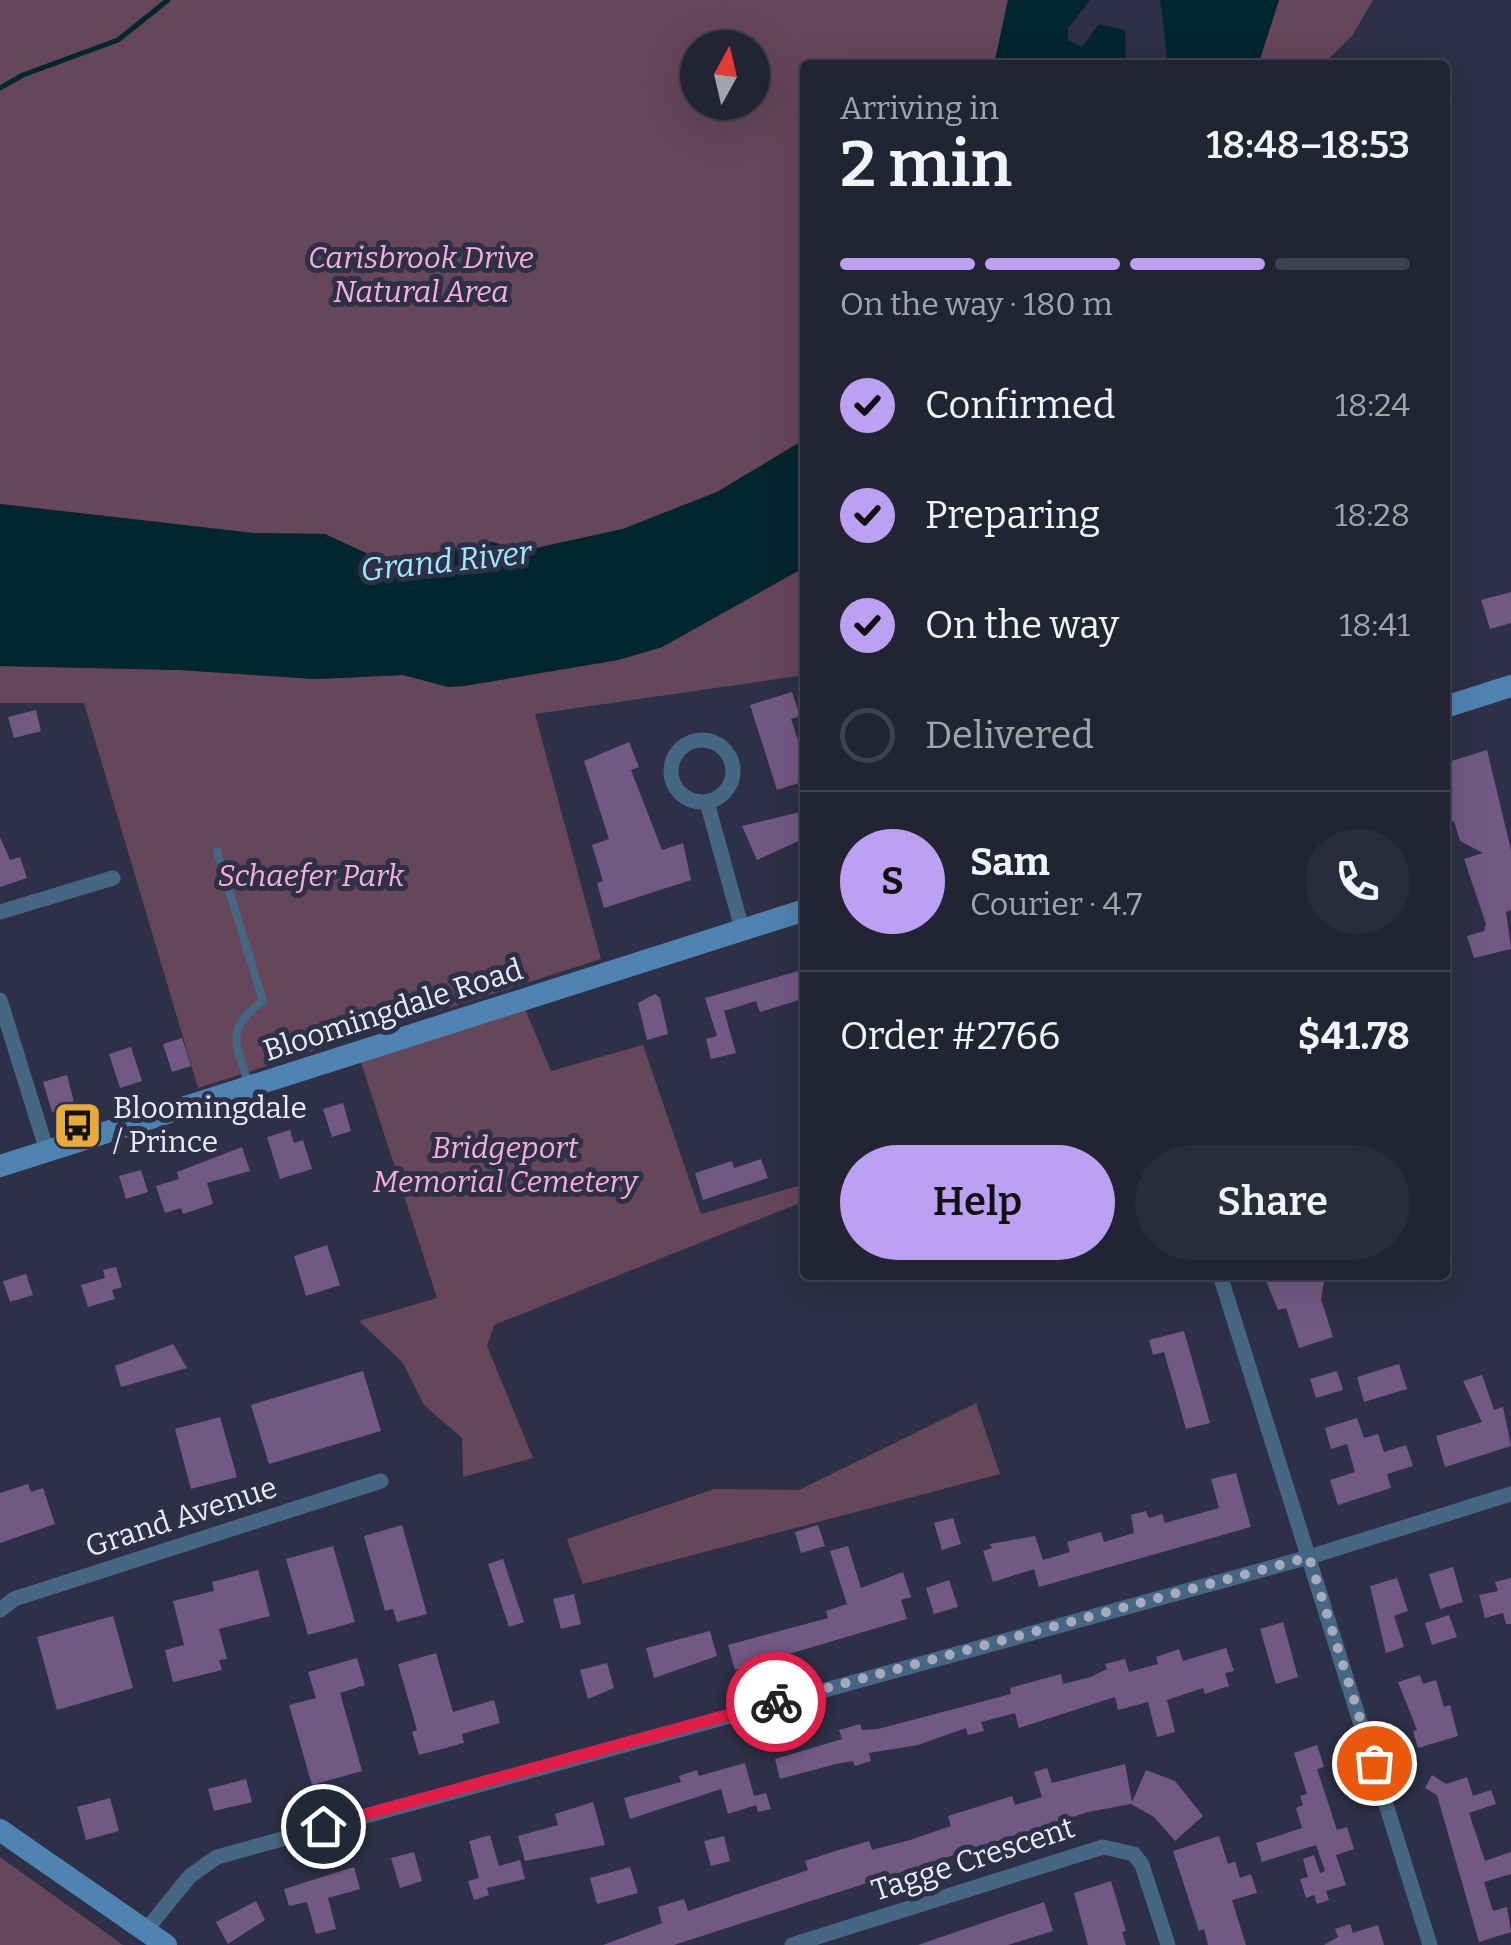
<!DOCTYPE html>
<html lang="en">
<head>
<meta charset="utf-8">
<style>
	body { margin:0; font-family:Bitter,serif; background:#2a2c3c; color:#f1f3f6; height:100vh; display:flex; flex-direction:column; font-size:38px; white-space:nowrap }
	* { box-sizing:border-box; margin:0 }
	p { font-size:32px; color:#a2a4ac }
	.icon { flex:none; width:55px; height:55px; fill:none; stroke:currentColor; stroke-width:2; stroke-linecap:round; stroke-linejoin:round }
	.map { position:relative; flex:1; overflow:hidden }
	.details { position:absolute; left:800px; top:60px; width:650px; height:1220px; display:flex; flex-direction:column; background:#222434; border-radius:10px; box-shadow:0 10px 40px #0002,0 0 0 2px #3f414f }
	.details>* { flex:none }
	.needle { width:65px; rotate:8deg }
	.buttons { position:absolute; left:680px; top:30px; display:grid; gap:20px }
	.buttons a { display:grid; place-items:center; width:90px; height:90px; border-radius:50%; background:#222434; box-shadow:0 10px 40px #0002,0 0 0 2px #3f414f; font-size:50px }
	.pin { position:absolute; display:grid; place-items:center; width:85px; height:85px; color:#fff; margin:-42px; border:5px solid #fff; border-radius:50%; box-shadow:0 2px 10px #0007 }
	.courier { position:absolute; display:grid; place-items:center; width:100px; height:100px; margin:-50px; border:8px solid #e11d48; border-radius:50%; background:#fff; color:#222; box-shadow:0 2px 12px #0007 }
	.overview em { font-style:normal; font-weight:600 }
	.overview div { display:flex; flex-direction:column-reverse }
	.overview { display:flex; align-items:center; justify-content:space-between; height:170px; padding:0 40px }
	h1 { font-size:65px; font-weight:600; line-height:75px }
	.bar { display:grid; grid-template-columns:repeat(4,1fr); gap:15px 10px; align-content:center; height:120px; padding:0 40px }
	.bar i { height:12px; border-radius:8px; background:#3f414f }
	.bar .active { background:#bca0f2 }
	.bar p { grid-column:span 4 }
	.line { display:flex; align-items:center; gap:25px; padding:0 40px; border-top:2px solid #3f414f }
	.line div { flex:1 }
	.round { display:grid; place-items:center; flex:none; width:105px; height:105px; border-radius:52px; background:#2a2c3c }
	ol { padding:0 40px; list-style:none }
	li { display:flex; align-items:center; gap:30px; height:110px }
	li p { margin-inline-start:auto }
	li .icon { padding:10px; border-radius:50%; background:#bca0f2; color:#111; stroke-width:4 }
	li:last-child { color:#a2a4ac }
	li i { width:55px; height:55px; border:5px solid #3f414f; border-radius:50% }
	.primary-button { display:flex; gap:20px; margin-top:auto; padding:20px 40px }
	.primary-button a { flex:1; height:115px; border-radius:60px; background:#bca0f2; color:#111; font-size:40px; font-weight:600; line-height:115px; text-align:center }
	.primary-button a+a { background:#2a2c3c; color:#f1f3f6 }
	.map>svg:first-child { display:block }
	.green { fill:#664659; fill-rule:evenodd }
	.water { fill:#00262e }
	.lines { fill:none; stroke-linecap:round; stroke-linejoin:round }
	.stream { stroke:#00262e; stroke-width:5 }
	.building { fill:#725984 }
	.lane { stroke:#466784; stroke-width:8 }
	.street { stroke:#466784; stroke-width:15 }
	.secondary { stroke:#4f83b1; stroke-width:22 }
	.done { stroke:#a7aabb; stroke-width:10; stroke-dasharray:0 18 }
	.route { stroke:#e11d48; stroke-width:12 }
	.labels { text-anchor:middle; stroke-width:10; stroke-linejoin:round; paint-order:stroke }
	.park-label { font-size:30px; font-style:italic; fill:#f8aeda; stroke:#2d3046 }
	.street-label { font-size:30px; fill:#e9ecfa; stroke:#2d3046 }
	.poi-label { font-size:30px; fill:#e9ecfa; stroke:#2d3046; text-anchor:start }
	.water-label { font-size:32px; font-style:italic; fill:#9aeafe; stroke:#2d3046 }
</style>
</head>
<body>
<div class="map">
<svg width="1511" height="1945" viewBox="0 0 1511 1945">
	<rect width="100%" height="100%" fill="#2d3046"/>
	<g class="green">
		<path d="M0 0H1008L994 65H805V439L797 447 717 492 623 529 527 550 491 542 385 563 325 534 253 533 0 504ZM698 48H752V102H698Z"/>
		<polygon points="1279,0 1373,0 1352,36 1322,65 1258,65"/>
		<polygon points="805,567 805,675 535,714 601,959 198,1088 84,703 0,703 0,666 180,670 316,679 403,675 464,686 618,660 662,647"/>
		<polygon points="523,1004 551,1071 643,1045 701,1214 805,1184 805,1201 494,1325 487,1346 533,1458 463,1477 462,1438 424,1405 403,1363 359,1321 437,1298 359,1056"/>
		<polygon points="976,1403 1000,1474 583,1584 567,1539 714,1489 799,1490"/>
		<polygon points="0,1857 123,1945 0,1945"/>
	</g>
	<g class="water">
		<polygon points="1008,0 1090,0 1068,28 1068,40 1082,47 1099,24 1125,30 1126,65 994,65"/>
		<polygon points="1160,0 1279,0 1258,65 1168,65"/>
		<polygon points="805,439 805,567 662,647 618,660 464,686 448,687 403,675 316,679 180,670 0,666 0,504 253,533 325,534 385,562 491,542 527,550 623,529 717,492"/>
	</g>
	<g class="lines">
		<polyline class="stream" points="0,88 23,75 118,40 168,0"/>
	</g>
	<g class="building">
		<polygon points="1511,592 1511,623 1490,629 1481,600"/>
		<polygon points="792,692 800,716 791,719 805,762 805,781 777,790 750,705"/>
		<polygon points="36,710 41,731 14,738 8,717"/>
		<polygon points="629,742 639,767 631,770 662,850 683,843 691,880 604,908 597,883 603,881 592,845 609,839 584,761"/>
		<polygon points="1487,750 1511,850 1511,910 1506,912 1511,949 1474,958 1467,936 1484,931 1486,924 1464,859 1483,853 1460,841 1454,821 1445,824 1445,763"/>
		<polygon points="800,812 805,838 757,860 742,826"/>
		<polygon points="0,837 10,860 20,857 27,878 0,887"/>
		<polygon points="805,969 805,998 760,1012 756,1001 724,1011 736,1053 711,1059 706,1039 717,1036 705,998"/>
		<polygon points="655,994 660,998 668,1034 647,1040 638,1003"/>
		<polygon points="182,1038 191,1066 172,1072 163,1044"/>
		<polygon points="131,1047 142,1081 120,1088 109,1054"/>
		<polygon points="67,1075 75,1106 52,1112 43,1082"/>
		<polygon points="343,1103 351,1131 332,1137 323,1109"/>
		<polygon points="290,1130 294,1143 303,1140 312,1169 280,1179 267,1137"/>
		<polygon points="242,1147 250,1171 207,1183 213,1204 183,1214 181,1208 165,1213 156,1186 179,1179 177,1172"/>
		<polygon points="761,1159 768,1178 703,1200 695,1173 732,1161 734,1168"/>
		<polygon points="141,1170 148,1192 126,1199 119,1176"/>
		<polygon points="327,1245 340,1285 306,1296 294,1256"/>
		<polygon points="116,1267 122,1287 112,1290 115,1299 88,1307 81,1285 105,1278 103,1270"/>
		<polygon points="26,1274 33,1295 10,1302 3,1281"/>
		<polygon points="1283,1275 1310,1275 1324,1282 1321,1299 1333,1337 1299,1348 1286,1308 1278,1310 1266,1281"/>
		<polygon points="1184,1331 1210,1423 1186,1429 1164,1352 1153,1355 1149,1340"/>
		<polygon points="173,1344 187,1368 121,1387 115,1366"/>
		<polygon points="1399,1364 1407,1389 1364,1402 1357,1377"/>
		<polygon points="363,1371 381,1431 269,1464 251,1405"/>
		<polygon points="1337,1371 1343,1390 1316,1398 1310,1379"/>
		<polygon points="1482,1375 1494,1410 1503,1407 1511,1446 1445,1467 1436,1436 1482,1422 1463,1381"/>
		<polygon points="220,1417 237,1477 191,1489 175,1429"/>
		<polygon points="1357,1418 1364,1438 1378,1434 1384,1452 1406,1445 1413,1466 1387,1474 1391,1488 1338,1505 1330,1480 1355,1472 1347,1444 1331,1449 1325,1428"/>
		<polygon points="1236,1473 1251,1527 1039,1587 1034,1569 993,1582 983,1551 992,1548 990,1544 1035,1536 1043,1560 1070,1552 1067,1542 1101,1532 1104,1542 1134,1533 1131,1515 1146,1511 1149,1518 1162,1514 1165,1523 1219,1508 1211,1479"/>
		<polygon points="28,1484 31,1492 43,1488 55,1524 0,1543 0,1493"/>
		<polygon points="953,1518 961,1544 942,1550 934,1523"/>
		<polygon points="402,1525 427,1614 397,1622 393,1609 385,1611 364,1536"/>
		<polygon points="818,1525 825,1546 801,1553 795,1532"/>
		<polygon points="333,1546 355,1622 308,1635 286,1559"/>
		<polygon points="848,1546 861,1588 903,1572 911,1597 901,1600 907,1619 735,1670 728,1645 828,1618 826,1611 847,1604 830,1551"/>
		<polygon points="503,1559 524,1622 509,1627 488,1564"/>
		<polygon points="1453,1567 1463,1602 1440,1609 1429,1574"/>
		<polygon points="258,1570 270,1616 219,1629 227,1659 219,1660 222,1670 173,1682 165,1650 184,1645 173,1601 214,1591 212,1582"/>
		<polygon points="1397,1578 1408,1611 1394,1616 1404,1647 1386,1653 1370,1586"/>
		<polygon points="1511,1578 1511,1624 1506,1624 1503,1613 1485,1618 1479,1595 1498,1591 1495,1582"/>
		<polygon points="949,1580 958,1607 934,1614 926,1588"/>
		<polygon points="574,1594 581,1624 561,1629 553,1599"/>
		<polygon points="1449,1615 1457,1637 1432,1645 1425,1623"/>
		<polygon points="113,1616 133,1688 57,1710 37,1637"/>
		<polygon points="1283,1622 1298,1677 1276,1684 1260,1629"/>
		<polygon points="710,1631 717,1656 654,1678 646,1648"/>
		<polygon points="1226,1648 1234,1671 1225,1673 1229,1686 1205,1694 1203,1688 1167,1700 1175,1732 1157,1737 1148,1702 1118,1710 1115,1697 1019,1728 1015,1713 981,1722 984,1731 968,1735 966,1728 918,1745 869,1753 871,1761 855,1766 853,1761 836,1764 780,1779 775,1759 842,1739 839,1730 860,1724 862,1730 878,1729 977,1703 1011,1694 1010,1688 1061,1674 1063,1684 1091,1677 1107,1669 1105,1664 1125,1659 1129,1672 1158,1664 1156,1657 1179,1649 1183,1661"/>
		<polygon points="436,1653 453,1712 494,1700 500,1723 462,1734 464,1743 419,1755 412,1732 417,1730 398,1664"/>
		<polygon points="357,1658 365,1685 340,1693 362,1771 312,1785 289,1705 316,1698 308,1672"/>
		<polygon points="607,1663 614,1688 588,1699 580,1670"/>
		<polygon points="1420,1675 1423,1684 1436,1680 1444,1707 1450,1705 1458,1736 1418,1748 1413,1731 1417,1730 1398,1682"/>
		<polygon points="1317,1745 1324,1767 1317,1769 1337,1830 1347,1827 1354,1849 1336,1855 1346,1885 1326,1891 1329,1900 1317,1904 1314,1895 1306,1898 1300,1879 1308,1877 1303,1859 1314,1855 1320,1873 1325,1871 1316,1845 1262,1862 1256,1843 1302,1828 1296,1808 1303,1805 1300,1796 1307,1794 1294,1753"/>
		<polygon points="745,1763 754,1796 766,1793 771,1809 758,1812 756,1805 728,1814 721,1789 630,1819 624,1798 681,1782 679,1776 697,1770 699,1776"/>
		<polygon points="1125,1764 1132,1802 1146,1770 1175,1781 1203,1816 1175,1841 1154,1817 1131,1804 1088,1812 674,1945 603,1945 662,1923 658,1907 684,1899 688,1911 808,1870 805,1861 832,1852 869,1841 872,1850 910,1840 951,1826 948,1816 1012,1796 1015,1805 1042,1797 1034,1772 1047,1768 1052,1783"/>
		<polygon points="1432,1775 1446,1784 1467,1777 1473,1796 1491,1790 1496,1804 1469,1813 1485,1861 1511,1852 1511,1874 1484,1882 1493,1911 1507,1907 1511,1932 1479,1942 1437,1795 1425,1788"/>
		<polygon points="246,1779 252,1802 214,1811 208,1789"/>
		<polygon points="110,1798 119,1831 86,1840 77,1807"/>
		<polygon points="593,1802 605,1845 525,1861 518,1836 558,1825 555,1814"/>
		<polygon points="490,1835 499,1866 520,1860 525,1879 487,1888 489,1895 474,1900 468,1881 479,1878 469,1841"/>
		<polygon points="724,1836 730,1861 711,1866 704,1841"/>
		<polygon points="1219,1836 1228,1864 1235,1861 1240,1878 1251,1874 1257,1893 1232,1900 1246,1945 1208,1945 1204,1929 1199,1931 1173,1851"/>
		<polygon points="414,1852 422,1881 400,1888 391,1858"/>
		<polygon points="354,1867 360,1889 328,1898 336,1929 316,1934 307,1902 289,1906 284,1889"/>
		<polygon points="630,1867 638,1893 597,1904 590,1878"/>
		<polygon points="1111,1881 1126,1931 1122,1932 1126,1945 1088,1945 1074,1893"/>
		<polygon points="256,1901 265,1920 228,1944 216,1922"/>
		<polygon points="1044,1902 1053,1931 1008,1945 918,1945"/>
		<polygon points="1350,1924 1353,1933 1378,1925 1384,1945 1324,1945 1338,1937 1335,1929"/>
	</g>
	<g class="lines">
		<path class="lane" d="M217 851 263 1001C223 1030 237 1042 248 1083"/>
		<g class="street">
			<circle cx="702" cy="771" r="31"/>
			<polyline points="707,802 742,929"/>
			<polyline points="0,912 113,878"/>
			<polyline points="0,1000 47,1151"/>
			<polyline points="1220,1275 1430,1945"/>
			<polyline points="0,1610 14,1599 381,1481"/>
			<polyline points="146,1930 190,1876 217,1857 1309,1557 1511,1494"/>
			<polyline points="792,1945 1103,1847 1134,1854 1142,1865 1168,1945"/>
		</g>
		<g class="secondary">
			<polyline points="1445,707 1511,686"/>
			<polyline points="0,1166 805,910"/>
			<polyline points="0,1830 166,1945"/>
		</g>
	</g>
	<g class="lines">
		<polyline class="done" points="776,1702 1309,1557 1374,1763"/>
		<polyline class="route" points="323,1826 776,1702"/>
	</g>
	<defs>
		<symbol id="bus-square" viewBox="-11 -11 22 22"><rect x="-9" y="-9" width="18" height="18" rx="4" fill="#e8ab37" stroke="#2d3046"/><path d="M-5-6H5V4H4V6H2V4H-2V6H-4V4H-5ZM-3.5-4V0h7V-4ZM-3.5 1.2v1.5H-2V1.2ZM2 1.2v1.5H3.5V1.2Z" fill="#111"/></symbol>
	</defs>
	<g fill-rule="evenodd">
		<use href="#bus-square" x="50" y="1098" width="55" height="55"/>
	</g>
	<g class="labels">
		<g class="park-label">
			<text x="421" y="268">Carisbrook Drive<tspan x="421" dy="34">Natural Area</tspan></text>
			<text x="311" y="886">Schaefer Park</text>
			<text x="505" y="1158">Bridgeport<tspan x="505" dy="34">Memorial Cemetery</tspan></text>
		</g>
		<g class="street-label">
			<text transform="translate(393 1010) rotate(-18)" y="10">Bloomingdale Road</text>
			<text transform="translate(181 1517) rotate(-18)" y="10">Grand Avenue</text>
			<text transform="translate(973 1859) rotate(-18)" y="10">Tagge Crescent</text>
		</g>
		<g class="poi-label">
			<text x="113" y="1118">Bloomingdale<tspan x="113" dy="34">/ Prince</tspan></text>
		</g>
		<g class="water-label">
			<text transform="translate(446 561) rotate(-6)" y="11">Grand River</text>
		</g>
	</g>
</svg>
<div class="buttons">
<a><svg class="needle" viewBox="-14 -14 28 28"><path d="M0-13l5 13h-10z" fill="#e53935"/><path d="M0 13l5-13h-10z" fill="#a2a4ac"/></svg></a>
</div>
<div class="pin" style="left:1374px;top:1763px;background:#ea580c"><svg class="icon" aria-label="bag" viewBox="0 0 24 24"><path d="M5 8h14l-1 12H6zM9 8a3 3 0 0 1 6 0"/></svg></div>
<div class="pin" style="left:323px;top:1826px;background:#1f2937"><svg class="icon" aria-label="home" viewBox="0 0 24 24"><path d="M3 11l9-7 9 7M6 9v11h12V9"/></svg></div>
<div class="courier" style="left:776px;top:1702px"><svg class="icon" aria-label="bike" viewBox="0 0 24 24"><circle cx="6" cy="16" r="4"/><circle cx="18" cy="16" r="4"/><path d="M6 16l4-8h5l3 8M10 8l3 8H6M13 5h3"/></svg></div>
<section class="details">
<div class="overview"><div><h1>2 min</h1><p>Arriving in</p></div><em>18:48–18:53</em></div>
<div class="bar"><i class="active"></i><i class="active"></i><i class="active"></i><i></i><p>On the way · 180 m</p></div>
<ol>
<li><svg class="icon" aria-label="check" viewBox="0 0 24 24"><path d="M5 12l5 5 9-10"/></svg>Confirmed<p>18:24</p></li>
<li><svg class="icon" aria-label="check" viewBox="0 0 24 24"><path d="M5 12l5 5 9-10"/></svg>Preparing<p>18:28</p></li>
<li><svg class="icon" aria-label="check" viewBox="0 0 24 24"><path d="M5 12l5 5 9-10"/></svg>On the way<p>18:41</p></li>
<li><i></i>Delivered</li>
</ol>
<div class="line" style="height:180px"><b class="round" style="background:#bca0f2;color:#111">S</b><div><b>Sam</b><p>Courier · 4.7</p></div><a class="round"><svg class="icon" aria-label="phone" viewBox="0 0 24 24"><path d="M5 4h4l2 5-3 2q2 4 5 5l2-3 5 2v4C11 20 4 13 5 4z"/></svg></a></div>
<div class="line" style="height:130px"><div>Order #2766</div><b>$41.78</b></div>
<div class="primary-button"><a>Help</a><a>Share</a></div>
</section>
</div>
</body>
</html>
